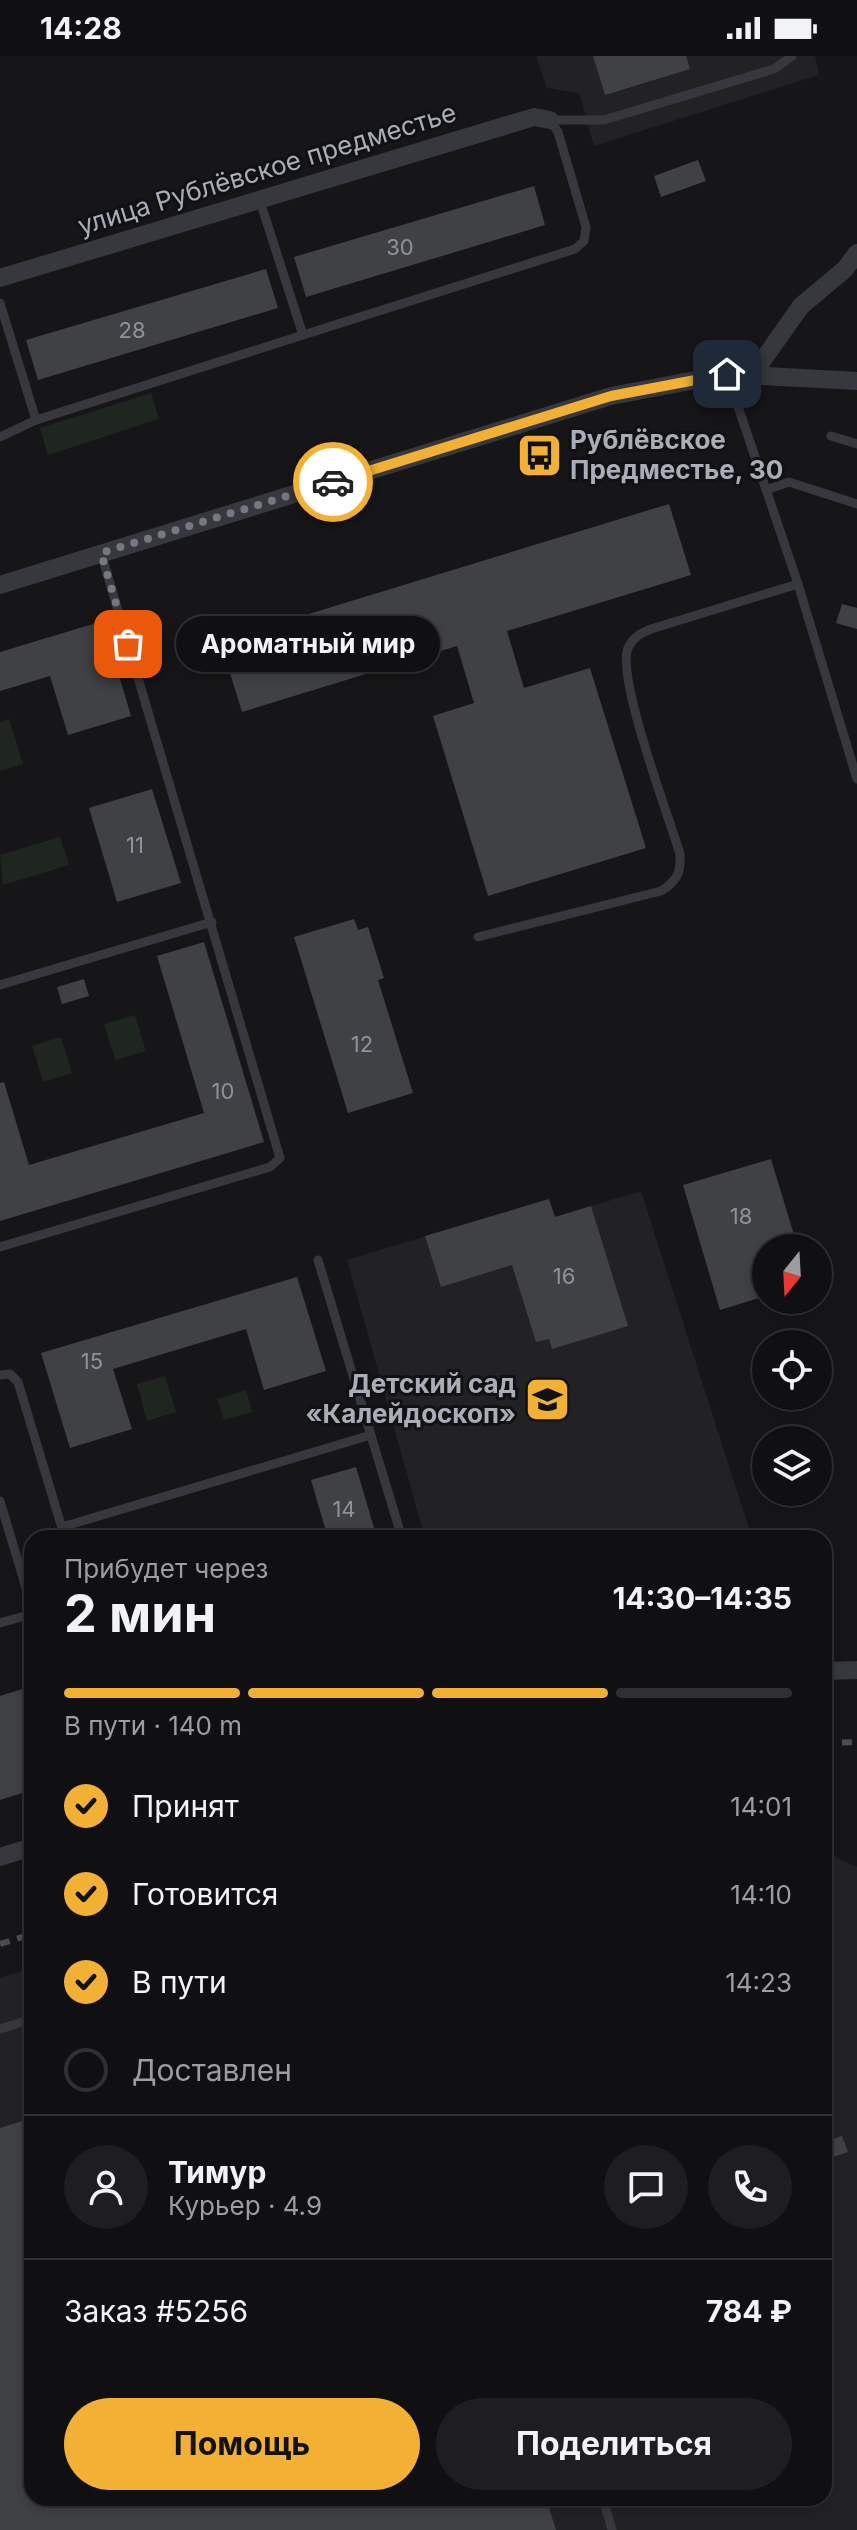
<!DOCTYPE html>
<html lang="ru">
<head>
<meta charset="utf-8">
<style>
	body { margin:0; font-family:Inter,sans-serif; background:#1e1e20; color:#f1f3f6; height:100vh; display:flex; flex-direction:column; font-size:30px; white-space:nowrap }
	* { box-sizing:border-box; margin:0 }
	p { font-size:26px; color:#9c9d9f }
	.icon { flex:none; width:44px; height:44px; fill:none; stroke:currentColor; stroke-width:2; stroke-linecap:round; stroke-linejoin:round }
	.map { position:relative; flex:1; overflow:hidden }
	.panel { position:absolute; left:24px; top:1474px; width:808px; height:976px; display:flex; flex-direction:column; background:#101012; border-radius:24px; box-shadow:0 4px 12px #0003,0 0 0 2px #303032 }
	.panel>* { flex:none }
	.needle { width:52px; rotate:198deg }
	.buttons { position:absolute; left:752px; top:1178px; display:grid; gap:16px }
	.buttons a { display:grid; place-items:center; width:80px; height:80px; border-radius:50%; background:#101012; box-shadow:0 4px 12px #0003,0 0 0 2px #303032; font-size:40px }
	.pin { position:absolute; display:grid; place-items:center; width:68px; height:68px; color:#fff; margin:-34px; border-radius:16px; box-shadow:0 4px 12px #0006 }
	.courier { position:absolute; display:grid; place-items:center; width:80px; height:80px; margin:-40px; border:6px solid #f2b134; border-radius:50%; background:#fff; color:#222; box-shadow:0 2px 10px #0007 }
	.bubble { position:absolute; height:56px; border-radius:28px; background:#101012; box-shadow:0 4px 12px #0003,0 0 0 2px #303032; font-size:26px; font-weight:700; line-height:56px; text-align:center }
	.summary em { font-style:normal; font-weight:700 }
	.summary div { display:flex; flex-direction:column-reverse }
	.summary { display:flex; align-items:center; justify-content:space-between; height:136px; padding:0 40px }
	h1 { font-size:52px; font-weight:700; line-height:60px }
	.bar { display:grid; grid-template-columns:repeat(4,1fr); gap:12px 8px; align-content:center; height:96px; padding:0 40px }
	.bar i { height:10px; border-radius:6px; background:#303032 }
	.bar .current { background:#f2b134 }
	.bar p { grid-column:span 4 }
	.line { display:flex; align-items:center; gap:20px; padding:0 40px; border-top:2px solid #303032 }
	.line div { flex:1 }
	.round { display:grid; place-items:center; flex:none; width:84px; height:84px; border-radius:42px; background:#1e1e20 }
	ol { padding:0 40px; list-style:none }
	li { display:flex; align-items:center; gap:24px; height:88px }
	li p { margin-inline-start:auto }
	li .icon { padding:8px; border-radius:50%; background:#f2b134; color:#111; stroke-width:4 }
	li:last-child { color:#9c9d9f }
	li i { width:44px; height:44px; border:4px solid #303032; border-radius:50% }
	.cta { display:flex; gap:16px; margin-top:auto; padding:16px 40px }
	.cta a { flex:1; height:92px; border-radius:48px; background:#f2b134; color:#111; font-size:32px; font-weight:700; line-height:92px; text-align:center }
	.cta a+a { background:#1e1e20; color:#f1f3f6 }
	.status { display:flex; justify-content:space-between; align-items:center; height:56px; padding:0 40px; background:#101012; direction:ltr }
	.status svg { height:22px; fill:currentColor }
	.map>svg:first-child { display:block }
	.built { fill:#222225 }
	.green { fill:#1e261f }
	.building { fill:#404145 }
	.lines { fill:none; stroke-linecap:round; stroke-linejoin:round }
	.lane { stroke:#37383d; stroke-width:9 }
	.street { stroke:#37383d; stroke-width:18 }
	.rail { stroke:#4a4c52; stroke-width:6; stroke-dasharray:10 8; stroke-linecap:butt }
	.done { stroke:#757880; stroke-width:8; stroke-dasharray:0 14.4 }
	.route { stroke:#f2b134; stroke-width:10 }
	.labels { text-anchor:middle; stroke-width:6; stroke-linejoin:round; paint-order:stroke }
	.number-label { font-size:22px; fill:#8e929b }
	.street-label { font-size:26px; fill:#a8adb8; stroke:#111113 }
	.poi-label { font-size:26px; font-weight:bold; fill:#a8adb8; stroke:#111113; text-anchor:start }
</style>
</head>
<body>
<div class="status"><b>14:28</b><svg viewBox="0 0 49 12"><path d="M0 12V9h3v3zM5 12V6h3v6zM10 12V3h3v9zM15 12V0h3v12zM26 1h20v11H26zM47 4h2v5h-2z"/></svg></div>
<div class="map">
<svg width="857" height="2474" viewBox="0 0 857 2474">
	<rect width="100%" height="100%" fill="#161618"/>
	<g class="built">
		<polygon points="536,0 815,0 819,19 594,90 579,37 547,32"/>
		<polygon points="641,1135 752,1482 425,1482 347,1204 549,1143 555,1161"/>
		<polygon points="824,1796 857,1811 857,2474 0,2474 0,1922 32,1912 32,2442 824,2442"/>
	</g>
	<g class="green">
		<polygon points="151,337 159,363 48,399 40,372"/>
		<polygon points="9,663 23,708 0,715 0,666"/>
		<polygon points="60,781 69,809 3,829 0,799"/>
		<polygon points="135,959 146,995 115,1004 104,968"/>
		<polygon points="61,981 72,1017 43,1026 32,990"/>
		<polygon points="165,1320 176,1356 147,1365 137,1328"/>
		<polygon points="246,1334 252,1356 224,1364 217,1343"/>
	</g>
	<g class="building">
		<polygon points="593,0 686,0 690,13 605,39"/>
		<polygon points="698,104 706,125 661,141 654,120"/>
		<polygon points="534,130 545,169 306,241 294,201"/>
		<polygon points="266,213 278,252 38,324 26,284"/>
		<polygon points="669,448 691,519 507,575 524,632 590,612 646,792 488,840 433,660 474,647 457,590 242,656 220,585"/>
		<polygon points="842,548 857,552 857,573 836,567"/>
		<polygon points="103,565 131,660 68,679 50,620 0,635 0,596"/>
		<polygon points="152,733 181,827 117,846 89,752"/>
		<polygon points="354,863 358,874 368,871 384,922 378,924 413,1037 348,1057 294,881"/>
		<polygon points="204,886 264,1086 0,1165 0,1027 4,1026 29,1109 204,1057 157,900"/>
		<polygon points="84,923 89,940 62,948 57,931"/>
		<polygon points="771,1103 798,1192 766,1192 766,1240 720,1254 683,1129"/>
		<polygon points="549,1143 555,1161 591,1150 628,1270 552,1293 549,1283 536,1286 512,1209 441,1231 425,1180"/>
		<polygon points="297,1221 326,1315 264,1334 246,1273 113,1313 132,1373 70,1392 41,1297"/>
		<polygon points="356,1411 377,1482 328,1482 311,1424"/>
		<polygon points="32,1630 32,1734 0,1744 0,1640"/>
		<polygon points="32,2062 32,2442 546,2442 556,2474 0,2474 0,2072"/>
		<polygon points="842,2080 848,2096 824,2104 824,2086"/>
	</g>
	<g class="lines">
		<g class="lane">
			<polyline points="550,64 604,64 774,13 792,0"/>
			<polyline points="0,247 36,364 0,381"/>
			<polyline points="303,279 575,193 584,185 586,171 558,76 550,64"/>
			<polyline points="727,318 798,528 857,723"/>
			<polyline points="36,364 303,279 259,142"/>
			<polyline points="831,380 857,388"/>
			<polyline points="766,434 789,426 857,448"/>
			<path d="M478 881 661 835C677 825 681 817 680 798 669 761 616 621 628 592 633 581 641 577 651 573L798 528"/>
			<polyline points="0,929 212,866"/>
			<polyline points="0,1191 270,1111 280,1102 101,497"/>
			<polyline points="318,1204 402,1482"/>
			<polyline points="0,1319 10,1318 18,1326 65,1482"/>
			<polyline points="0,1445 32,1552"/>
			<polyline points="62,1471 371,1379"/>
			<polyline points="0,1567 32,1558"/>
			<polyline points="0,1973 32,1963"/>
			<polyline points="603,2442 612,2474"/>
		</g>
		<g class="street">
			<polyline points="0,222 534,61 550,64"/>
			<polyline points="753,318 801,250 845,213 857,197"/>
			<polyline points="0,529 611,340 727,318 857,325"/>
			<polyline points="824,1615 857,1614"/>
			<polyline points="0,1801 32,1791"/>
		</g>
		<g class="rail">
			<polyline points="824,1687 857,1686"/>
			<polyline points="0,1888 32,1878"/>
		</g>
	</g>
	<g class="lines">
		<polyline class="done" points="128,588 101,497 333,426"/>
		<polyline class="route" points="333,426 611,340 727,318"/>
	</g>
	<defs>
		<symbol id="bus-square" viewBox="-11 -11 22 22"><rect x="-9" y="-9" width="18" height="18" rx="4" fill="#f2b134" stroke="#111113"/><path d="M-5-6H5V4H4V6H2V4H-2V6H-4V4H-5ZM-3.5-4V0h7V-4ZM-3.5 1.2v1.5H-2V1.2ZM2 1.2v1.5H3.5V1.2Z" fill="#111"/></symbol>
		<symbol id="school-square" viewBox="-11 -11 22 22"><rect x="-9" y="-9" width="18" height="18" rx="4" fill="#f2b134" stroke="#111113"/><path d="M0-5L7-2L0 1L-7-2ZM-4 1L0 2.5L4 1V4Q0 6-4 4Z" fill="#111"/></symbol>
	</defs>
	<g fill-rule="evenodd">
		<use href="#bus-square" x="514" y="374" width="51" height="51"/>
		<use href="#school-square" x="522" y="1318" width="51" height="51"/>
	</g>
	<g class="labels">
		<g class="number-label">
			<text x="400" y="199">30</text>
			<text x="132" y="282">28</text>
			<text x="135" y="797">11</text>
			<text x="362" y="996">12</text>
			<text x="223" y="1043">10</text>
			<text x="741" y="1168">18</text>
			<text x="564" y="1228">16</text>
			<text x="92" y="1313">15</text>
			<text x="344" y="1461">14</text>
		</g>
		<g class="street-label">
			<text transform="translate(267 113) rotate(-17)" y="9">улица Рублёвское предместье</text>
		</g>
		<g class="poi-label">
			<text x="570" y="393">Рублёвское<tspan x="570" dy="30">Предместье, 30</tspan></text>
			<text x="516" y="1337" text-anchor="end">Детский сад<tspan x="516" dy="30">«Калейдоскоп»</tspan></text>
		</g>
	</g>
</svg>
<div class="buttons">
<a><svg class="needle" viewBox="-14 -14 28 28"><path d="M0-13l5 13h-10z" fill="#e53935"/><path d="M0 13l5-13h-10z" fill="#9c9d9f"/></svg></a>
<a><svg class="icon" aria-label="locate" viewBox="0 0 24 24"><circle cx="12" cy="12" r="6"/><path d="M12 2v4M12 18v4M2 12h4M18 12h4"/></svg></a>
<a><svg class="icon" aria-label="layers" viewBox="0 0 24 24"><path d="M12 4l9 5-9 5-9-5zM3 14l9 5 9-5"/></svg></a>
</div>
<div class="pin" style="left:128px;top:588px;background:#ea580c"><svg class="icon" aria-label="bag" viewBox="0 0 24 24"><path d="M5 8h14l-1 12H6zM9 8a3 3 0 0 1 6 0"/></svg></div>
<div class="pin" style="left:727px;top:318px;background:#1f2937"><svg class="icon" aria-label="home" viewBox="0 0 24 24"><path d="M3 11l9-7 9 7M6 9v11h12V9"/></svg></div>
<div class="courier" style="left:333px;top:426px"><svg class="icon" aria-label="car" viewBox="0 0 24 24"><path d="M5 17H2v-5l4-1 3-4h7l3 4 3 1v5h-3M9 17h6M6 11h13"/><circle cx="7" cy="17" r="2"/><circle cx="17" cy="17" r="2"/></svg></div>
<div class="bubble" style="left:176px;top:560px;width:264px">Ароматный мир</div>
<section class="panel">
<div class="summary"><div><h1>2 мин</h1><p>Прибудет через</p></div><em>14:30–14:35</em></div>
<div class="bar"><i class="current"></i><i class="current"></i><i class="current"></i><i></i><p>В пути · 140 m</p></div>
<ol>
<li><svg class="icon" aria-label="check" viewBox="0 0 24 24"><path d="M5 12l5 5 9-10"/></svg>Принят<p>14:01</p></li>
<li><svg class="icon" aria-label="check" viewBox="0 0 24 24"><path d="M5 12l5 5 9-10"/></svg>Готовится<p>14:10</p></li>
<li><svg class="icon" aria-label="check" viewBox="0 0 24 24"><path d="M5 12l5 5 9-10"/></svg>В пути<p>14:23</p></li>
<li><i></i>Доставлен</li>
</ol>
<div class="line" style="height:144px"><a class="round"><svg class="icon" aria-label="person" viewBox="0 0 24 24"><circle cx="12" cy="8" r="4"/><path d="M4 21q1-7 8-7t8 7"/></svg></a><div><b>Тимур</b><p>Курьер · 4.9</p></div><a class="round"><svg class="icon" aria-label="chat" viewBox="0 0 24 24"><path d="M4 5h16v11H9l-5 4z"/></svg></a><a class="round"><svg class="icon" aria-label="phone" viewBox="0 0 24 24"><path d="M5 4h4l2 5-3 2q2 4 5 5l2-3 5 2v4C11 20 4 13 5 4z"/></svg></a></div>
<div class="line" style="height:104px"><div>Заказ #5256</div><b>784 ₽</b></div>
<div class="cta"><a>Помощь</a><a>Поделиться</a></div>
</section>
</div>
</body>
</html>
